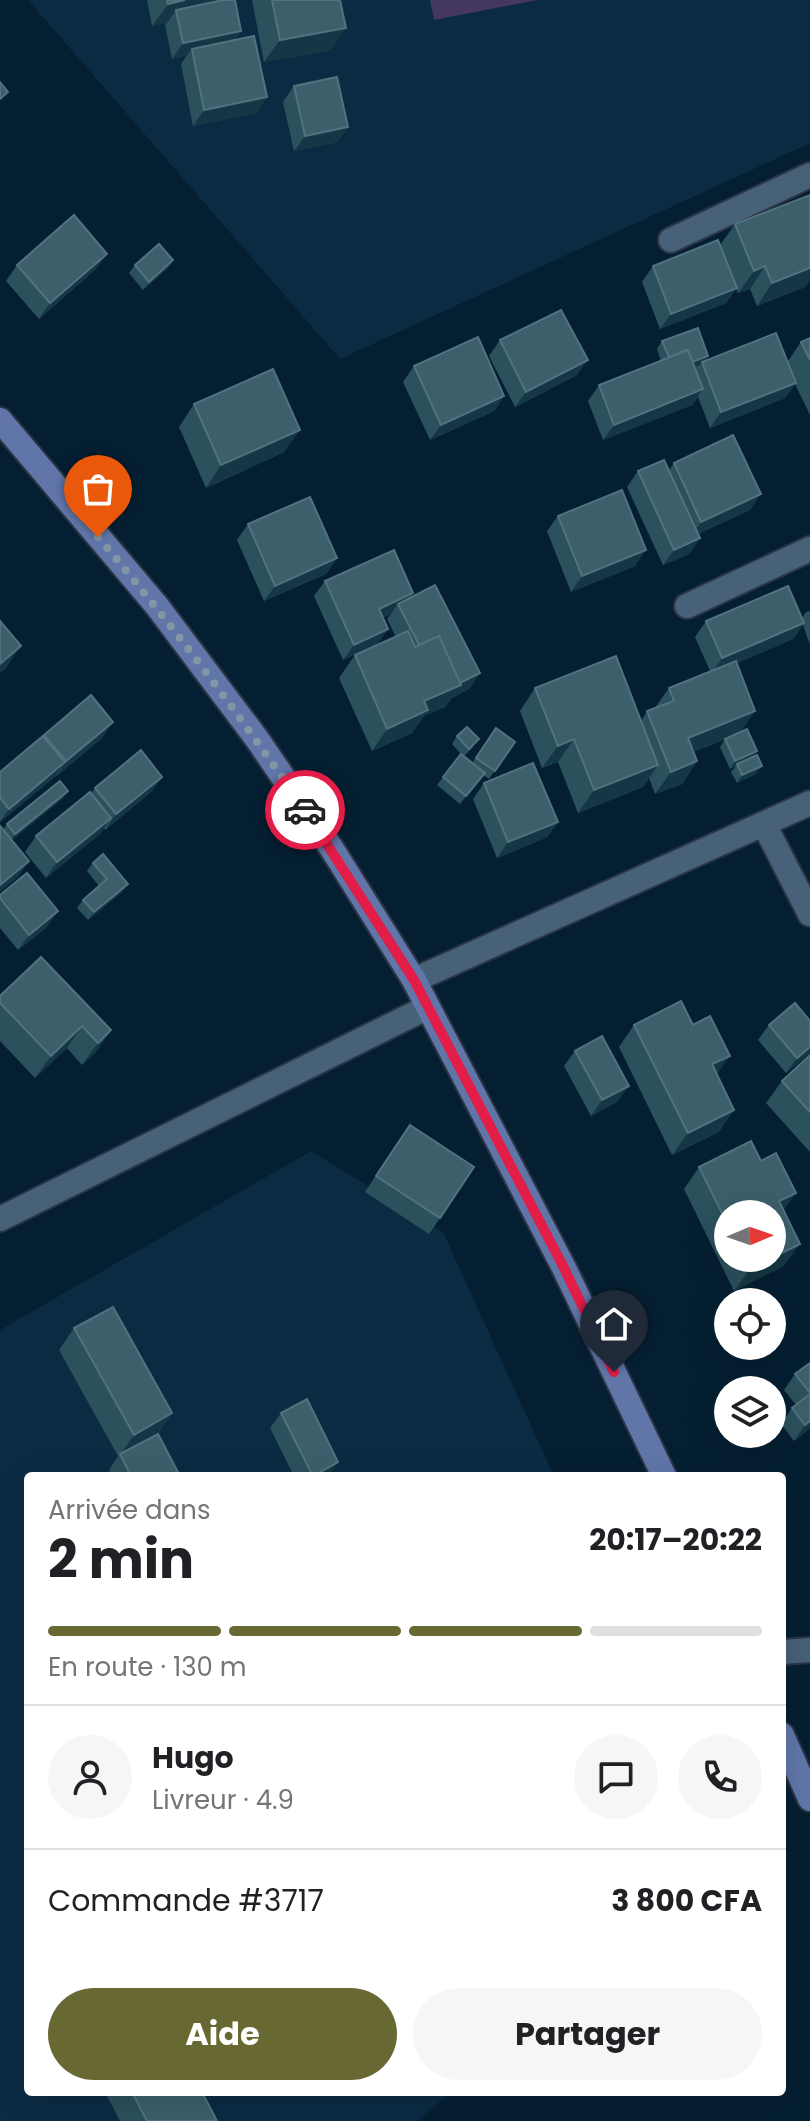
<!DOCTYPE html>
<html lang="fr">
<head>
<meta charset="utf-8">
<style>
	body { margin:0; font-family:Poppins,sans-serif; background:#f6f6f6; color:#202124; height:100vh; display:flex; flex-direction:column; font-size:30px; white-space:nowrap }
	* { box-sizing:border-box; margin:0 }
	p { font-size:26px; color:#757577 }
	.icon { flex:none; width:44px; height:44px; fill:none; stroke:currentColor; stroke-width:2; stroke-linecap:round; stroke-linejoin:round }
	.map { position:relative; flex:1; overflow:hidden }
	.sheet { position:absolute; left:24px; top:1472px; width:762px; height:624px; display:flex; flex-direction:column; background:#fff; border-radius:8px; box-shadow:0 8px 32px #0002 }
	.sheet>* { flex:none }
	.needle { width:52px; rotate:88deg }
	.controls { position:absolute; left:714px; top:1200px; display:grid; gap:16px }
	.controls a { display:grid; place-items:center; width:72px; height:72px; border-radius:50%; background:#fff; box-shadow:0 8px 32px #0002; font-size:40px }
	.pin { position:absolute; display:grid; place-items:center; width:68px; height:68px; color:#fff; margin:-82px -34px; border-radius:50% 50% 50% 0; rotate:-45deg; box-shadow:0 0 8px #0007 }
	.pin .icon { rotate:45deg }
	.courier { position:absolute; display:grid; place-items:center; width:80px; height:80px; margin:-40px; border:6px solid #e11d48; border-radius:50%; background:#fff; color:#222; box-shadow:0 2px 10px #0007 }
	.headline em { font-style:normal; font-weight:700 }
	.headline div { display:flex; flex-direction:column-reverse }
	.headline { display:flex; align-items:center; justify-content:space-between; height:136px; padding:0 24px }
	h1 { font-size:52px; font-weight:700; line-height:60px }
	.bar { display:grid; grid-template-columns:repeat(4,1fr); gap:12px 8px; align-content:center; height:96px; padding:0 24px }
	.bar i { height:10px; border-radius:6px; background:#e0e0e0 }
	.bar .current { background:#676832 }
	.bar p { grid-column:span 4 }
	.line { display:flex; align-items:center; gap:20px; padding:0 24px; border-top:2px solid #e0e0e0 }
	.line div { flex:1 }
	.round { display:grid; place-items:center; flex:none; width:84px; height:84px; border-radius:42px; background:#f6f6f6 }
	.action { display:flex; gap:16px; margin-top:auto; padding:16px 24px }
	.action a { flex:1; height:92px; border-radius:48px; background:#676832; color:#fff; font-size:32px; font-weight:700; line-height:92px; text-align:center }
	.action a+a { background:#f6f6f6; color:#202124 }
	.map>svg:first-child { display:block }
	.built { fill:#0b2b43 }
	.pitch { fill:#443760 }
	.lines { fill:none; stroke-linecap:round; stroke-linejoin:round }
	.minor-casing { stroke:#2c3545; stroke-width:28 }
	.major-casing { stroke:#2c3545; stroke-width:28 }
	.minor { stroke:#476178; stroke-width:24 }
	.major { stroke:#6076a9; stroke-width:24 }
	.wall { fill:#2b515c; fill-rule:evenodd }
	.shaded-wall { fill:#153745 }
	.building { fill:#3c5f6b; stroke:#51727e; stroke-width:2 }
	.done { stroke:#8396a5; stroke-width:8; stroke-dasharray:0 14.4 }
	.route { stroke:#e11d48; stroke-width:10 }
</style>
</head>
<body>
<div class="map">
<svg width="810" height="2121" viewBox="0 0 810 2121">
	<rect width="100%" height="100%" fill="#051f32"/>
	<g class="built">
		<polygon points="28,0 810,0 810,143 340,359"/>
		<polygon points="311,1151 443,1232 554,1476 28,1476 28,2092 451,2092 417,2121 0,2121 0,1330"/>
	</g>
	<polygon class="pitch" points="430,0 537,0 434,20"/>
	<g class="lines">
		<defs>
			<g id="minor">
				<polyline points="671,240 810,175"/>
				<polyline points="687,606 810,549"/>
				<polyline points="764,824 810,914"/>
				<polyline points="414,980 810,803"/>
				<polyline points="0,1219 428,1007"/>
				<polyline points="782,1652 810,1650"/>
			</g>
			<g id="major">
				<polyline points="0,420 157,606 257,739 332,849 414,980 564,1268 664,1476"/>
				<polyline points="782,1735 810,1799"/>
			</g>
		</defs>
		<use href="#minor" class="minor-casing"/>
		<use href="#major" class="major-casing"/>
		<use href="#minor" class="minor"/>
		<use href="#major" class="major"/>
	</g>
	<g class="wall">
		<polygon points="147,0 235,0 235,39 267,97 256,113 193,126 181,64 187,55 172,59 165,25 167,23 152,26"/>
		<polygon points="252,0 340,0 346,28 330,50 264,62"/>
		<polygon points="294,86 348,127 337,142 294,151 283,102"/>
		<polygon points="810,195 810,279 805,287 757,306 750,289 738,293 736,289 726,303 660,329 642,282 653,266 720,245 735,224"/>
		<polygon points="173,260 168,268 143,290 129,273 135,265"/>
		<polygon points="17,265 96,269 39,319 6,281"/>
		<polygon points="810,338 810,415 795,384 785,398 710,428 698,397 692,405 603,440 588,401 599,385 661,361 657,349 662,341 705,361 788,361 801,342"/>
		<polygon points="500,340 577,375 515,407 489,356"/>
		<polygon points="414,366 504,396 494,411 430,440 403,382"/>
		<polygon points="194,404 284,452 206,488 179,427"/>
		<polygon points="674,463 750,510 698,534 700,538 689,554 663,565 627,487 638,471 669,470"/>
		<polygon points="558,516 635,566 571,592 547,531"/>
		<polygon points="248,524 337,558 326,574 264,601 237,540"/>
		<polygon points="325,581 413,593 410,598 480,673 469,689 452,698 445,707 424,716 412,733 372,751 339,678 355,655 396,637 387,619 391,614 383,618 388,629 377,644 343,660 314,596"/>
		<polygon points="810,611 810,645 803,625 793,639 737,663 755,711 740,732 757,751 753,757 756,774 737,783 731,772 736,766 730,769 720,747 725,739 731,737 693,752 697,761 682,784 655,794 649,778 643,787 578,813 558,762 542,768 520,711 535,688 641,721 647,711 654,709 669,688 710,671 695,637 706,621 802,618 806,612"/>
		<polygon points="496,728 515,742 489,779 483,775 460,804 437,785 461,754 452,744 457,736 473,747 464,756 472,763"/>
		<polygon points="44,735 102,738 0,822 0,772"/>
		<polygon points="162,777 151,792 105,830 104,828 100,834 46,878 25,852 36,836 91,793 95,788"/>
		<polygon points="484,783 558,822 547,837 497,858 473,799"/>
		<polygon points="68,791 62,799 12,840 18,877 3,830 7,824"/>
		<polygon points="93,863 122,892 88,920 77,908 83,900 99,886 87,871"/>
		<polygon points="0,895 47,927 18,950 0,928"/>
		<polygon points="0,996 111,1030 95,1053 82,1065 67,1048 35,1078 0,1041"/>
		<polygon points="634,1025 717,1074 719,1132 672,1155 619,1047"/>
		<polygon points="769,1025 810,1053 786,1073 758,1040"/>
		<polygon points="575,1051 618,1101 591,1116 564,1066"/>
		<polygon points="810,1055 810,1152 766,1103 782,1081"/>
		<polygon points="399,1140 440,1218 429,1234 365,1192"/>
		<path d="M761 1161 784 1210V1266L734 1291 684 1189 699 1167ZM728 1214 772 1258H728Z"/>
		<polygon points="74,1328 172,1413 158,1434 180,1476 112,1476 109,1470 118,1456 59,1350"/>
		<polygon points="810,1363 810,1428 794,1441 781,1424 792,1408 796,1405 784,1390 795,1374"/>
		<polygon points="281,1413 329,1476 294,1476 270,1428"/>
		<polygon points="105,2092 202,2092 217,2121 120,2121"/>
	</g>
	<g class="shaded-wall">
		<polygon points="185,0 228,0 176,10 167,23 152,26 168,4"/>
		<polygon points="346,28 330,50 264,62 280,40"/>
		<polygon points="241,31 231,46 192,49 187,55 172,59 183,43"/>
		<polygon points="267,97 256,113 193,126 204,110"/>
		<polygon points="348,127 337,142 294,151 305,136"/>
		<polygon points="107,254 96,269 39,319 50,303"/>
		<polygon points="173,260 168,268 143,290 149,282"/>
		<polygon points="765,266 750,289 738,293 754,271"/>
		<polygon points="810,268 810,279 805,287 757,306 772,283"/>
		<polygon points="737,288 726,303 660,329 671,314"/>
		<polygon points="708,356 703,364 702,362 700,365 685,371 691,362"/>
		<polygon points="588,360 577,375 515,407 526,392"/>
		<polygon points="796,383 785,398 710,428 721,412"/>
		<polygon points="703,389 692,405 603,440 614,425"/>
		<polygon points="504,396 494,411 430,440 441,425"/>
		<polygon points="300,430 284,452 206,488 221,465"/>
		<polygon points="761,494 750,510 690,538 701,522"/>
		<polygon points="700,538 689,554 663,565 674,550"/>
		<polygon points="646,550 635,566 571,592 582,576"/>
		<polygon points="337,558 326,574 264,601 275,586"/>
		<polygon points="413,593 402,609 398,604 391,614 368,624 379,609"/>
		<polygon points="804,623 793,639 711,674 722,658"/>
		<polygon points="388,629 377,644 343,660 354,645"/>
		<polygon points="21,646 6,668 0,673 0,664"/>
		<polygon points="480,673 469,689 452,698 445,707 424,716 412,733 372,751 387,729 424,701"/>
		<polygon points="755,711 740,733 673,760 688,738"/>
		<polygon points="113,722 102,738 56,777 66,761"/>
		<polygon points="574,739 558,762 542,768 558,746"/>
		<polygon points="757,751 752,759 737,764 735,766 730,769 735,761"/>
		<polygon points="697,761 682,784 655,794 671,772"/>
		<polygon points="65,762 54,778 0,822 9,809"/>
		<polygon points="658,765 643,787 578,813 594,790"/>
		<polygon points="762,766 756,774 737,783 742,775"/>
		<polygon points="162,777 151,792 105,830 116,814"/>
		<polygon points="68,791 62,799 10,842 15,834"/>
		<polygon points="111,818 100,834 46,878 57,862"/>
		<polygon points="558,822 547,837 497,858 508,842"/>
		<polygon points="29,861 18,877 0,892 0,885"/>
		<polygon points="128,884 122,892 88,920 94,912"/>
		<polygon points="58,911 47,927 18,950 29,935"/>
		<polygon points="82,1026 67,1048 35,1078 51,1056"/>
		<polygon points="111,1030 95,1053 82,1065 98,1043"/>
		<polygon points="810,1047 810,1053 786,1073 797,1058"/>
		<polygon points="730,1056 714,1078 712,1064"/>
		<polygon points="629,1086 618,1101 591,1116 602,1100"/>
		<polygon points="734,1110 719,1132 672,1155 688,1133"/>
		<polygon points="796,1193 780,1215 779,1201"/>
		<polygon points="800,1244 784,1266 734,1291 750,1269"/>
		<polygon points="172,1413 157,1435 120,1455 134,1435"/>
		<polygon points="810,1421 810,1428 794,1441 805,1425"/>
		<polygon points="338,1462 329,1476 313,1476"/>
	</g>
	<g class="building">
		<polygon points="167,0 185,0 168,4"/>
		<polygon points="223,0 235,0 241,31 183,43 176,10"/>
		<polygon points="272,0 340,0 346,28 280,40"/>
		<polygon points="254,36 267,97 204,110 192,49"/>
		<polygon points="337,77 348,127 305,136 294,86"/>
		<polygon points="0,82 8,92 0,99"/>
		<polygon points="810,195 810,268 772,283 765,266 754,271 735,224"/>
		<polygon points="74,215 107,254 50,303 17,265"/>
		<polygon points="718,240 737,288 671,314 653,266"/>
		<polygon points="159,244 173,260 149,282 135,265"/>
		<polygon points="561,310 588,360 526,392 500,340"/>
		<polygon points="698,328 708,356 692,362 688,350 686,350 669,357 662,341"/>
		<polygon points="776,333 796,383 721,412 702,362"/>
		<polygon points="478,337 504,396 441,425 414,366"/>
		<polygon points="810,338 810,360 801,342"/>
		<polygon points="688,350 703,389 614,425 599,385"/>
		<polygon points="273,369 300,430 221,465 194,404"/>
		<polygon points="733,435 761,494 701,522 674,463"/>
		<polygon points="664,460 700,538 674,550 638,471"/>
		<polygon points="622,490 646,550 582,576 558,516"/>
		<polygon points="310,497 337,558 275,586 248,524"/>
		<polygon points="394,550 413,593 379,609 388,629 354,645 325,581"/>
		<polygon points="435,585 480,673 460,683 439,636 419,645 398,604"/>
		<polygon points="788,586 804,623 722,658 706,621"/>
		<polygon points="0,621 21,646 0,664"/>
		<polygon points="408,631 415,647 439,636 461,685 424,701 428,710 387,729 355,655"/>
		<polygon points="616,656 658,765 594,790 574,739 558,746 535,688"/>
		<polygon points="736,661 755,711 688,738 697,761 671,772 647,711 674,701 669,688"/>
		<polygon points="91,695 113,722 66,761 44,735"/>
		<polygon points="467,727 479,739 469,749 457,736"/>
		<polygon points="496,728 515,742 495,771 476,758"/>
		<polygon points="747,729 757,751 735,761 725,739"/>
		<polygon points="43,736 65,762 9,809 0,798 0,772"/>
		<polygon points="141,750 162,777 116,814 95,788"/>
		<polygon points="461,754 485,773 466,796 443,777"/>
		<polygon points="757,755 762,766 742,775 737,764"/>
		<polygon points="533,763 558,822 508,842 484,783"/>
		<polygon points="60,781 68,791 15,834 7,824"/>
		<polygon points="90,792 111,818 57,862 36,836"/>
		<polygon points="0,826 29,861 0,885"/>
		<polygon points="103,854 128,884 94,912 83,900 107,879 93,863"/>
		<polygon points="27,873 58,911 29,935 0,898 0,895"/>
		<polygon points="41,957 111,1030 98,1043 82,1026 51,1056 0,1003 0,996"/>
		<polygon points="681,1001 693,1025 710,1016 730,1056 712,1064 734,1110 688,1133 634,1025"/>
		<polygon points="795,1003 810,1021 810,1047 797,1058 769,1025"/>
		<polygon points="602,1036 629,1086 602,1100 575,1051"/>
		<polygon points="810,1055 810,1112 782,1081"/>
		<polygon points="410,1125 474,1167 440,1218 376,1176"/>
		<polygon points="751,1141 761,1161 776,1153 796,1193 779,1201 800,1244 750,1269 744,1258 772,1258 772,1214 728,1214 728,1225 699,1167"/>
		<polygon points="113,1307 172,1413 134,1435 74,1328"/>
		<polygon points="810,1363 810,1393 795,1374"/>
		<polygon points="810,1394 810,1421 805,1425 792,1408"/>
		<polygon points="307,1399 338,1462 313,1476 281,1413"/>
		<polygon points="158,1434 180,1476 131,1476 120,1454"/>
		<polygon points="132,2092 202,2092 217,2121 147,2121"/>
	</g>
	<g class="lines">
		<path class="done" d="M98 537C172 624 240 716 305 810"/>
		<polyline class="route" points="305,810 414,980 564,1268 614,1372"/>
	</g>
</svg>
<div class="controls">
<a><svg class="needle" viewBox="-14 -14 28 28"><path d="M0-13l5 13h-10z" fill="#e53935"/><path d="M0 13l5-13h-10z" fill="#757577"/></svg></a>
<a><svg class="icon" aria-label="locate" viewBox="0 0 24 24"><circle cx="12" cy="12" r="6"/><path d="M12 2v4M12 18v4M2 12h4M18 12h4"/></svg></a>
<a><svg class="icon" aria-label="layers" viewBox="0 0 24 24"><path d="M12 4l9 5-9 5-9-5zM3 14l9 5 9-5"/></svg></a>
</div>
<div class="pin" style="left:98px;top:537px;background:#ea580c"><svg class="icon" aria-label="bag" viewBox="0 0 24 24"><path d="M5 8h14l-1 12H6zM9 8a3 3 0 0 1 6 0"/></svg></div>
<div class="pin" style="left:614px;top:1372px;background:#1f2937"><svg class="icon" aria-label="home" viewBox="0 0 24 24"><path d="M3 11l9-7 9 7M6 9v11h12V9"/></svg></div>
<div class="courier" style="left:305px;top:810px"><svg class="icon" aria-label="car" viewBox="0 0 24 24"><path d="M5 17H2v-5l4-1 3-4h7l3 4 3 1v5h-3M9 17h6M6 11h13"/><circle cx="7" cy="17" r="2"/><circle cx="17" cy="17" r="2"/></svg></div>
<section class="sheet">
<div class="headline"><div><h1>2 min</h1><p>Arrivée dans</p></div><em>20:17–20:22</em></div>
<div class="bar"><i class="current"></i><i class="current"></i><i class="current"></i><i></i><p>En route · 130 m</p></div>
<div class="line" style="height:144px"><a class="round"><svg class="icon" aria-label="person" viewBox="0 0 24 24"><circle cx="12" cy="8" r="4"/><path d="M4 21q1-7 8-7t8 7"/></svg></a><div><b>Hugo</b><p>Livreur · 4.9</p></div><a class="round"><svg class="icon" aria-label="chat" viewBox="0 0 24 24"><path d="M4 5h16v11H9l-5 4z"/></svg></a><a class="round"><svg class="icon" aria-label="phone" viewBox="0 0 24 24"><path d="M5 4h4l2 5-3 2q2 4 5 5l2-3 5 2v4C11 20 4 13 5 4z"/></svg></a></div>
<div class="line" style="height:104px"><div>Commande #3717</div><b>3 800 CFA</b></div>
<div class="action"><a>Aide</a><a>Partager</a></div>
</section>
</div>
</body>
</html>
